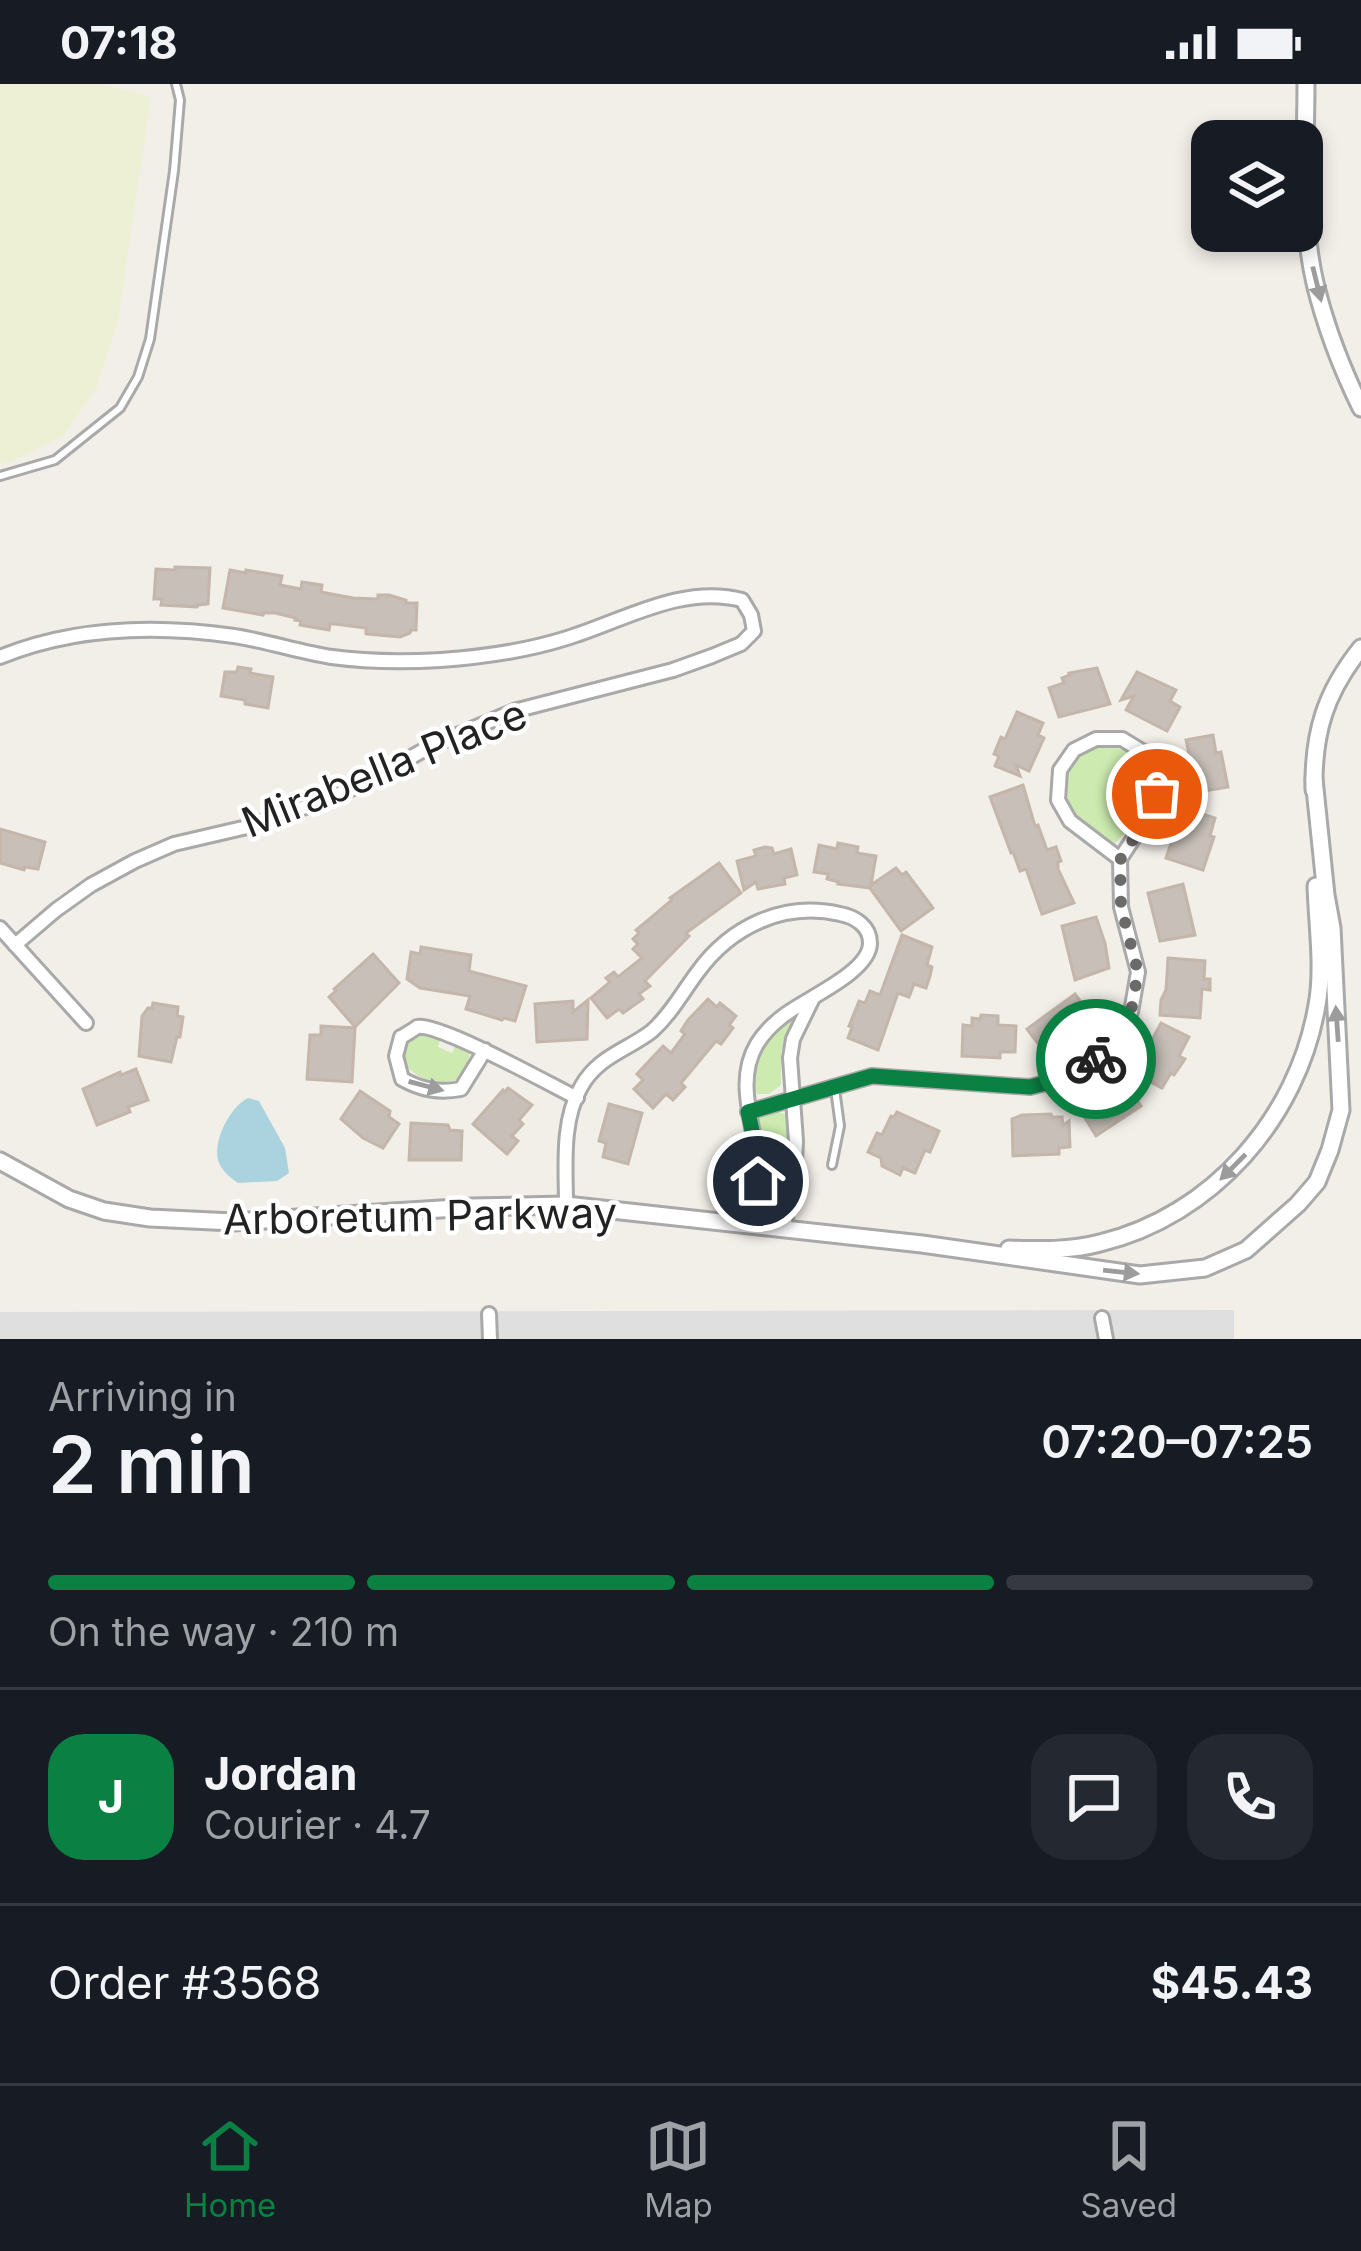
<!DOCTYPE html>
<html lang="en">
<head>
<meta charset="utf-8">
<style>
	body { margin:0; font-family:Inter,sans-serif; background:#242831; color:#f1f3f6; height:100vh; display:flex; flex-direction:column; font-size:45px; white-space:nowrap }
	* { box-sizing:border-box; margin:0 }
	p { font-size:39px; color:#9ea1a6 }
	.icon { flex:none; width:66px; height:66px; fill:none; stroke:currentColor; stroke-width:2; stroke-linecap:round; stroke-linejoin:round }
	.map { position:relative; height:1255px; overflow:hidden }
	.drawer { display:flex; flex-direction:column; background:#171b24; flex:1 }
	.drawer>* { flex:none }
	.buttons { position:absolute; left:1191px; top:36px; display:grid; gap:24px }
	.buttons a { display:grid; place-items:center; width:132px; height:132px; border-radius:24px; background:#171b24; box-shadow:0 6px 18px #0003; font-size:60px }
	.pin { position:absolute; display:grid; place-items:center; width:102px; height:102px; color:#fff; margin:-51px; border:6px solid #fff; border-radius:50%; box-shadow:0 3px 12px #0007 }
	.courier { position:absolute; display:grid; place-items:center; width:120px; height:120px; margin:-60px; border:9px solid #0b8043; border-radius:50%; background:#fff; color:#222; box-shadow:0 3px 15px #0007 }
	.head em { font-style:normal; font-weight:600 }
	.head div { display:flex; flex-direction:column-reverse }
	.head { display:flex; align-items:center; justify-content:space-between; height:204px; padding:0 48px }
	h1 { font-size:78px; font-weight:600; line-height:90px }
	.bar { display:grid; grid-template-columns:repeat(4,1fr); gap:18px 12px; align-content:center; height:144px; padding:0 48px }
	.bar i { height:15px; border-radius:9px; background:#363941 }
	.bar .on { background:#0b8043 }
	.bar p { grid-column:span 4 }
	.line { display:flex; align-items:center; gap:30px; padding:0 48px; border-top:3px solid #363941 }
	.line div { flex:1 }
	.round { display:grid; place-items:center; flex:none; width:126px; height:126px; border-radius:36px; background:#242831 }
	.status { display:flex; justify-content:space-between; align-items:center; height:84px; padding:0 60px; background:#171b24; direction:ltr }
	.status svg { height:33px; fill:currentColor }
	.tabs { display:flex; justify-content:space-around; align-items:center; height:168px; border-top:3px solid #363941; background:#171b24; font-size:33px; color:#9ea1a6 }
	.tabs a { display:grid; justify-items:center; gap:6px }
	.tabs .on { color:#0b8043 }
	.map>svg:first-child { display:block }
	.residential { fill:#e0dfdf }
	.farmland { fill:#eef0d5 }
	.grass { fill:#cdebb0 }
	.water { fill:#aad3df }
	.building { fill:#c7bfb8; stroke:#c4b6ab; stroke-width:3 }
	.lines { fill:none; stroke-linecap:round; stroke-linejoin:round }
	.service-casing { stroke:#a9a9a9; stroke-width:12 }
	.minor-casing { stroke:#a9a9a9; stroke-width:18 }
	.tertiary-casing { stroke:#a9a9a9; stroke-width:21 }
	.service { stroke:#fff; stroke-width:6 }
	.minor { stroke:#fff; stroke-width:12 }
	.tertiary { stroke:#fff; stroke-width:15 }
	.oneway { fill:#9c9c9c }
	.done { stroke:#6b6a68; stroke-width:12; stroke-dasharray:0 21.6 }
	.route { stroke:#0b8043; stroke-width:15 }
	.labels { text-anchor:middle; stroke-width:9; stroke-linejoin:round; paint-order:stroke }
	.street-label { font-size:42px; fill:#222; stroke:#fff }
</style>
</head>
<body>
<div class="status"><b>07:18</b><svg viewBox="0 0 49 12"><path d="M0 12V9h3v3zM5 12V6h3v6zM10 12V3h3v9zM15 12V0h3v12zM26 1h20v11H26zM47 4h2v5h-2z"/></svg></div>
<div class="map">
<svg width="1361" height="1255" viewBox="0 0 1361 1255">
	<rect width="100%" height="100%" fill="#f2efe9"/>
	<polygon class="residential" points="1234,1226 1234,1255 0,1255 0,1228"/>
	<polygon class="farmland" points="0,0 103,0 151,13 118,238 97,303 63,352 11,378 0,380"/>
	<g class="grass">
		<path d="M1101 662C1167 664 1149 730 1115 759 1103 753 1083 742 1074 731 1050 703 1071 670 1101 662Z"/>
		<path d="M796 929 781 968V1001L769 1010H757C737 980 775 946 796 929Z"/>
		<path d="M426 947 441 952 438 963 452 969 457 958 470 965 469 975 456 996C417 1008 373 962 426 947Z"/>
		<path d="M776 1026 786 1031C788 1055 786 1108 773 1126H766L760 1118 763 1085 756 1037 763 1030Z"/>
	</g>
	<path class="water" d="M248 1014 259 1017 285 1064 289 1089 277 1097 238 1099C229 1093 221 1086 218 1076 213 1056 230 1023 248 1014Z"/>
	<g class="building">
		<polygon points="175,483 210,484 208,520 198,521 197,523 161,521 162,515 154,515 156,485 175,486"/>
		<polygon points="230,486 246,489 246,486 282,492 280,501 301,505 302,498 322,501 321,508 353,514 378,515 378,511 389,511 406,516 406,519 417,519 416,546 411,546 410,549 400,553 366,550 366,544 335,540 330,540 329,546 300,541 301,537 295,536 296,534 275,529 264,529 263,531 223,524"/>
		<polygon points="238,583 251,585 250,589 273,593 268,624 245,620 245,616 221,612 225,588 237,588"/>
		<polygon points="1097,584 1110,620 1059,633 1049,604 1064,599 1062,594 1070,591 1069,589"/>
		<polygon points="1137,588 1176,606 1170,617 1180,623 1167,647 1126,626 1134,612 1121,616"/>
		<polygon points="1017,628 1043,639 1038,651 1044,654 1029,687 1016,681 1020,692 995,682 999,672 994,670 1001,653 1005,655"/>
		<polygon points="1213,651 1216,669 1221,668 1228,703 1186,710 1181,671 1189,670 1186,656"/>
		<polygon points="1023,701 1035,742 1038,741 1047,766 1056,763 1061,777 1058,778 1058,785 1074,819 1042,830 1026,785 1020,787 1013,768 1011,769 990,713"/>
		<polygon points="1183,724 1215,734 1210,752 1214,753 1203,786 1166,774"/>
		<polygon points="0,745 45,758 38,785 25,783 24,786 0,779"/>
		<polygon points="838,759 858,763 857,769 876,772 871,801 896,784 902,791 906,788 933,824 901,847 870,804 838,800 839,798 827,795 828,790 814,788 819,761 837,765"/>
		<polygon points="765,763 772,764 774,770 791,765 797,791 784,794 785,800 758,805 756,798 744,806 737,777 756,772 754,766"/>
		<polygon points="719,779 741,809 686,849 689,852 645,897 650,902 639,910 643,915 623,929 619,925 607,934 591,914 610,898 606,894 614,888 618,893 642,874 633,865 638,860 633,855 639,849 636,846 672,816 670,814"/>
		<polygon points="1183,800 1195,851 1160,857 1148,809"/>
		<polygon points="1096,833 1105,859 1109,884 1075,896 1062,842"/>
		<polygon points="902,851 932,863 927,881 932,883 930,892 926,904 914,900 909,913 898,909 878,966 848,954 852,943 849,942 859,917 865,919 870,907 880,911"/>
		<polygon points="421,863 471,871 469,887 526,902 515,937 504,934 502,936 466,925 470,912 420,904 407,895 411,868 420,870"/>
		<polygon points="373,870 399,899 355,943 329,913 336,907 334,905"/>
		<polygon points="1168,874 1205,877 1204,895 1210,895 1210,906 1202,905 1200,934 1160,931 1161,916 1166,906"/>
		<polygon points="1075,910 1089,929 1086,932 1093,941 1075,959 1058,970 1056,967 1052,970 1046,962 1042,965 1027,945"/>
		<polygon points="708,915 717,923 720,919 736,932 729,941 733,944 721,960 716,957 681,999 685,1003 673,1016 666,1010 653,1024 634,1005 643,996 637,990 663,962 671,969 685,950 681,947 688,936"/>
		<polygon points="588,916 587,955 537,958 535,920 573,917 573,928"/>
		<polygon points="153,919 178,923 177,932 183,933 180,953 177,953 171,978 139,972 142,932 148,924 152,924"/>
		<polygon points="981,931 998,932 998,941 1016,942 1015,968 1000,968 1000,974 962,972 963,941 972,942 972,934 980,935"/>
		<polygon points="1161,939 1189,953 1179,972 1185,975 1174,991 1171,989 1162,1004 1139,992 1146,979 1141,977"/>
		<polygon points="321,942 355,944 352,998 307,995 310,951 321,951"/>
		<polygon points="136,985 148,1016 128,1023 130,1028 97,1041 83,1005 120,988 121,991"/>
		<polygon points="1110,1000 1115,1007 1126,1000 1141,1022 1096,1052 1082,1029 1094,1022 1090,1015"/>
		<polygon points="508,1004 532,1021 519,1036 523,1040 512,1052 518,1057 507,1070 473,1040 503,1006 505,1008"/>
		<polygon points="360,1007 390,1027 389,1033 399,1040 383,1064 363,1054 341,1035"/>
		<polygon points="609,1020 642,1029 628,1080 603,1073 606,1059 599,1057"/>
		<polygon points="897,1028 939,1047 930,1068 925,1066 915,1089 903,1084 900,1091 882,1082 881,1074 868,1068 877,1049 882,1051 891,1032 894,1033"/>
		<polygon points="1051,1030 1052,1033 1062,1033 1063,1041 1069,1037 1070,1063 1059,1064 1059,1070 1013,1072 1012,1035 1022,1031"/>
		<polygon points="411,1039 448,1041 450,1046 462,1047 461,1076 409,1076"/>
	</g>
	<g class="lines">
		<defs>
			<g id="service">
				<polyline points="0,392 55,376 120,324 138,293 150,255 174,87 180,16 176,0"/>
				<polyline points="832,1081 840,1042 835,1005"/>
			</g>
			<g id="minor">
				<path d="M0 573C73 543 157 541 234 552 267 557 299 568 332 573 368 578 405 578 441 576 483 573 526 567 567 554 623 537 682 500 742 516L751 531 754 547 741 560 712 572 673 586 514 627 431 662 365 699 320 718 247 743 174 760 135 777 91 801 56 826 15 861"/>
				<polyline points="0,844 86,939"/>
				<path d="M485 966 461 1005C439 1009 422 1006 402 995L396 972 401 953C402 953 416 944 417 943 440 939 551 1001 577 1014"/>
				<polyline points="748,1028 872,992 1030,1003 1069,993 1108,967 1131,928 1138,888 1121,823 1120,775 1148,732 1157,710 1155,687 1145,669 1122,655 1096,655 1074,666 1060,686 1058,716 1070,737 1120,775"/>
				<path d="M566 1121C566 1084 561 1037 581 1003 598 972 628 966 652 947 671 930 682 909 697 889 730 843 783 817 840 830 855 833 870 842 870 859 870 889 802 916 782 933 773 940 763 950 757 960 735 997 754 1038 757 1077 759 1098 752 1119 747 1140"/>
				<polyline points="784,1144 795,1080 796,1057 790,974 793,955 812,916"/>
				<polyline points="489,1230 490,1255"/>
				<polyline points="1102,1234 1106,1255"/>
			</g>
			<g id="tertiary">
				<path d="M1306 0C1306 65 1300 135 1315 199 1325 241 1342 285 1361 324"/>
				<path d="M1314 706C1313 649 1325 609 1361 564"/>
				<polyline points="0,1077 69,1115 104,1127 150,1134 233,1138 472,1123 566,1121 922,1160 1140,1191 1205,1184 1246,1166 1298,1120 1317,1098 1330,1066 1341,1026 1332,844 1326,811 1314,695"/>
				<path d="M1009 1165C1040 1166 1070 1167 1100 1159 1212 1132 1298 1034 1317 921 1324 885 1317 839 1316 802"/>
			</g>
		</defs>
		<use href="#service" class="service-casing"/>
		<use href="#minor" class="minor-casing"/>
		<use href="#tertiary" class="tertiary-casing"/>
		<use href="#service" class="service"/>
		<use href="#minor" class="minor"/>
		<use href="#tertiary" class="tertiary"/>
	</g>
	<defs><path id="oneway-solid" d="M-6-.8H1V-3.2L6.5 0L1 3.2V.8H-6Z" transform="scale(3)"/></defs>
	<g class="oneway">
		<use href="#oneway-solid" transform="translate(1317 200) rotate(76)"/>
		<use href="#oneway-solid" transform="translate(1337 940) rotate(-94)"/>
		<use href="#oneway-solid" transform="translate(426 1002) rotate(15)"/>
		<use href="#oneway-solid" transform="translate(1233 1083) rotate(135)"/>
		<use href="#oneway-solid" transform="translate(1121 1188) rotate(6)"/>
	</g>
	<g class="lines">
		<polyline class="done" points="1096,975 1108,967 1131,928 1138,888 1121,823 1120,776 1148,732 1157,710"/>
		<polyline class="route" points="758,1097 758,1075 748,1028 872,992 1030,1003 1069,993 1096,975"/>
	</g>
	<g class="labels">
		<g class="street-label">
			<text transform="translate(384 684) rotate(-22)" y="15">Mirabella Place</text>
			<text transform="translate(420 1132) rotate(-1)" y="15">Arboretum Parkway</text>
		</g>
	</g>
</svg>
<div class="buttons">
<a><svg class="icon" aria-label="layers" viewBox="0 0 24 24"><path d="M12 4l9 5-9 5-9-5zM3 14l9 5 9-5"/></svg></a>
</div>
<div class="pin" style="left:1157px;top:710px;background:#ea580c"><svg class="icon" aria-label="bag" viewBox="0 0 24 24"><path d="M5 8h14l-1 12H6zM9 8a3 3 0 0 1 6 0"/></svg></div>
<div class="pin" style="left:758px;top:1097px;background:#1f2937"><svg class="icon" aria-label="home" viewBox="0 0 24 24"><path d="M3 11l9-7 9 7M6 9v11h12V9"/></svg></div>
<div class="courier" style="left:1096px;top:975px"><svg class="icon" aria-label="bike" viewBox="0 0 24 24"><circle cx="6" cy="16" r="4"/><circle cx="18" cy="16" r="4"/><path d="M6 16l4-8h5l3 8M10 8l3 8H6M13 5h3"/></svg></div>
</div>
<section class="drawer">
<div class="head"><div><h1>2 min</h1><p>Arriving in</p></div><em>07:20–07:25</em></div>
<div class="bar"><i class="on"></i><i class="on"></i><i class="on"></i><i></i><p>On the way · 210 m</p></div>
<div class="line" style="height:216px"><b class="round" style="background:#0b8043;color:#fff">J</b><div><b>Jordan</b><p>Courier · 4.7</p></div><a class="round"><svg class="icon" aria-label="chat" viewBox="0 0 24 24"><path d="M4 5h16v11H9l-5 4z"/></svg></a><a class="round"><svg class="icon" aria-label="phone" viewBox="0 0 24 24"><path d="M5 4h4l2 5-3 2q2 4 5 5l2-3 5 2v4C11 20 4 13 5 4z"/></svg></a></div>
<div class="line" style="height:156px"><div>Order #3568</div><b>$45.43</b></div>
</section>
<nav class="tabs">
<a class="on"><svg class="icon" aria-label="home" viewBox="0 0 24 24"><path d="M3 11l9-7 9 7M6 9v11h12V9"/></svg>Home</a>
<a><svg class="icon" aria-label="map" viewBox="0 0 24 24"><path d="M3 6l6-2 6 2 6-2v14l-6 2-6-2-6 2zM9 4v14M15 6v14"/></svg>Map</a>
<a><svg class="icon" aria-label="saved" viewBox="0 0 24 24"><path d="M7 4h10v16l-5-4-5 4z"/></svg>Saved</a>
</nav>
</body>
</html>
